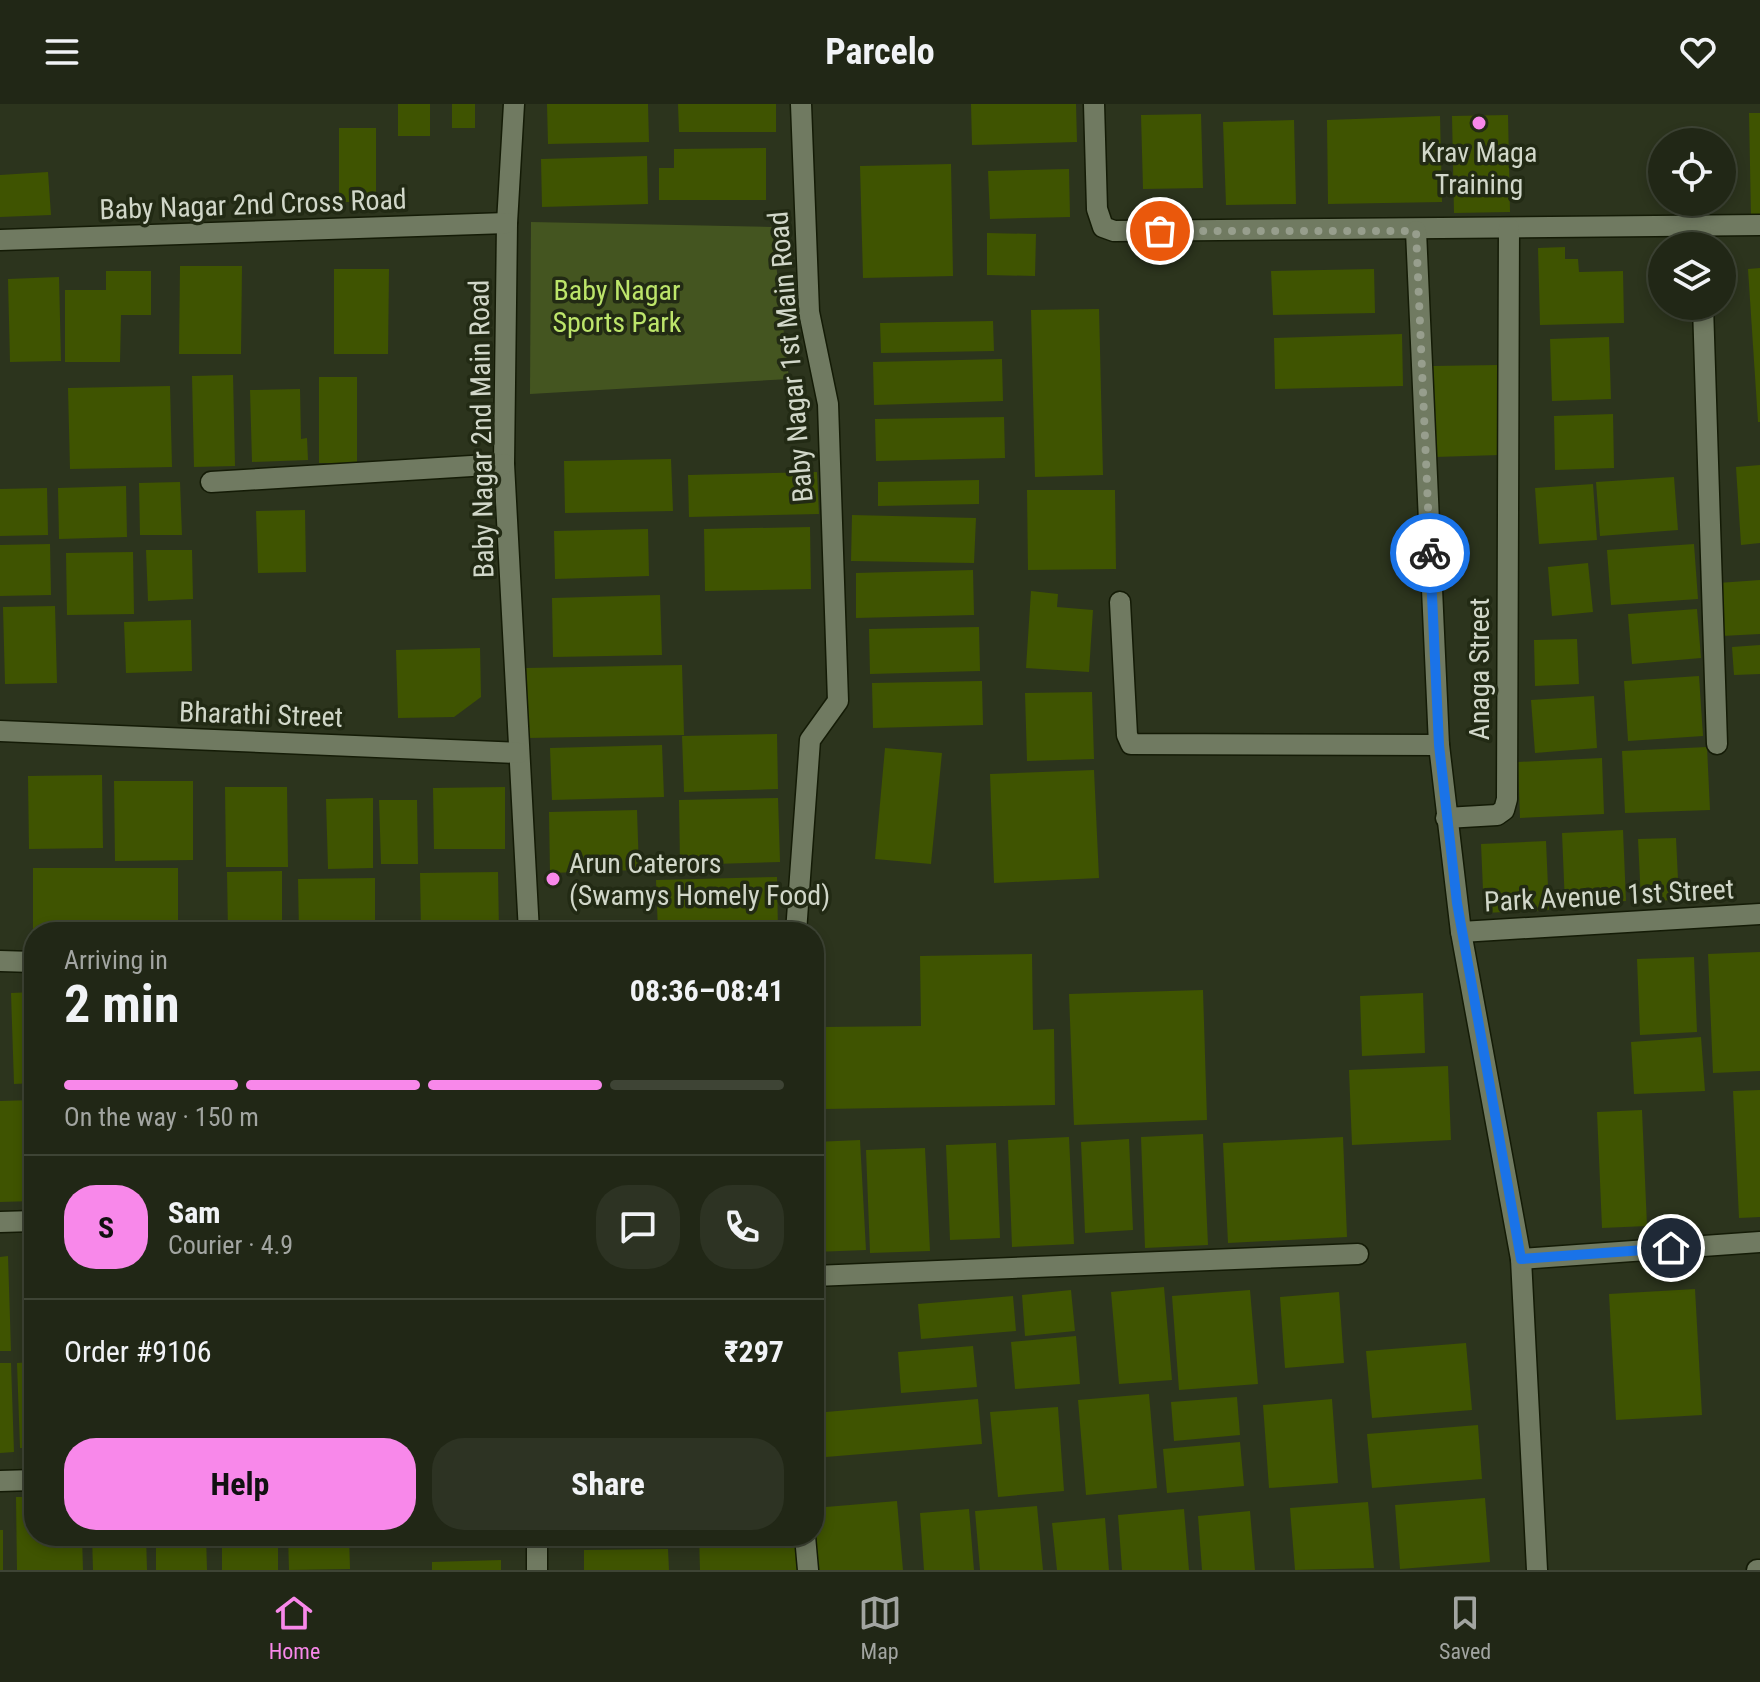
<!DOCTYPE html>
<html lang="en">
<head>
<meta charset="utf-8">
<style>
	body { margin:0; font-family:"Roboto Condensed",sans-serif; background:#2d3323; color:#f1f3f6; height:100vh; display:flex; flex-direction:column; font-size:30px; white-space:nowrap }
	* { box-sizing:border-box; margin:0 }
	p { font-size:26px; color:#a2a5a1 }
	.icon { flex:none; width:44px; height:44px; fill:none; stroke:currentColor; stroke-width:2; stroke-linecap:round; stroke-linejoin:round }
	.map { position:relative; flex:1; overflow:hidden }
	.details { position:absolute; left:24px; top:818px; width:800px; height:624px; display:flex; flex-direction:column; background:#212716; border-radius:32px; box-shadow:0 4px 12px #0003,0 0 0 2px #3e4435 }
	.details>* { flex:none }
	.fabs { position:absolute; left:1648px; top:24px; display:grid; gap:16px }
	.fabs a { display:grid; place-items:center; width:88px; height:88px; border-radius:50%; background:#212716; box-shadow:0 4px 12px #0003,0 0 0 2px #3e4435; font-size:40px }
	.pin { position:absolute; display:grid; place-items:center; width:68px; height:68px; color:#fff; margin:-34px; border:4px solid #fff; border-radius:50%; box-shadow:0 2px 8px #0007 }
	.courier { position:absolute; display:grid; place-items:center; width:80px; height:80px; margin:-40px; border:6px solid #1a73e8; border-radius:50%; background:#fff; color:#222; box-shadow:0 2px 10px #0007 }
	.summary em { font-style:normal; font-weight:700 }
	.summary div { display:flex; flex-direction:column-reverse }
	.summary { display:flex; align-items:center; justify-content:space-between; height:136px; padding:0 40px }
	h1 { font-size:52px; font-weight:700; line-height:60px }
	.bar { display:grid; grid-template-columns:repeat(4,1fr); gap:12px 8px; align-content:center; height:96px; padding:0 40px }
	.bar i { height:10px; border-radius:6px; background:#3e4435 }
	.bar .on { background:#f888ea }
	.bar p { grid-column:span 4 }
	.line { display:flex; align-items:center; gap:20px; padding:0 40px; border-top:2px solid #3e4435 }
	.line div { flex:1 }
	.round { display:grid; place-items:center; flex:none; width:84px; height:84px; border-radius:32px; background:#2d3323 }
	.button { display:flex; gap:16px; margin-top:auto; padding:16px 40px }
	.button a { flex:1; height:92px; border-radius:32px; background:#f888ea; color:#111; font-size:32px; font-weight:700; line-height:92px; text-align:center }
	.button a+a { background:#2d3323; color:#f1f3f6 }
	header { display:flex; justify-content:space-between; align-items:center; height:104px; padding:0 40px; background:#212716; font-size:36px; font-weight:700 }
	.dock { display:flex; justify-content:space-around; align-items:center; height:112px; border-top:2px solid #3e4435; background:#212716; font-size:22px; color:#a2a5a1 }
	.dock a { display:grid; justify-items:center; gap:4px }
	.dock .on { color:#f888ea }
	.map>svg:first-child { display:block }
	.green { fill:#445520 }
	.building { fill:#3f5401 }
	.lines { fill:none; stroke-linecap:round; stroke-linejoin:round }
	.minor-casing { stroke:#141b06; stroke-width:23 }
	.minor { stroke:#707a61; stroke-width:20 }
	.done { stroke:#979e8d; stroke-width:8; stroke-dasharray:0 14.4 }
	.route { stroke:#1a73e8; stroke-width:10 }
	.poi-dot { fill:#f888ea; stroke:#222a14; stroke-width:3 }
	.labels { text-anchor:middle; stroke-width:7; stroke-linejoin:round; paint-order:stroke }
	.poi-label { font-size:28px; fill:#d1d7c9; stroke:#222a14 }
	.street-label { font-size:28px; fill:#d1d7c9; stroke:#222a14 }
	.park-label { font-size:28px; fill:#bde56a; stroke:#222a14 }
</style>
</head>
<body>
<header><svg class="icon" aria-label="menu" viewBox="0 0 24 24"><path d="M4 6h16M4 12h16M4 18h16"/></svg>Parcelo<svg class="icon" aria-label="heart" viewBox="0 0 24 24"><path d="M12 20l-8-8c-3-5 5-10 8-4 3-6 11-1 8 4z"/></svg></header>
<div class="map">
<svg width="1760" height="1466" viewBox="0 0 1760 1466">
	<rect width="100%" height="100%" fill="#2c341d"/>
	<polygon class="green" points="531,118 772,123 789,275 530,290"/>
	<g class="building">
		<rect x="398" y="0" width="32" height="32"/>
		<rect x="452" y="0" width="23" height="24"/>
		<polygon points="547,0 648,0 649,38 548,40"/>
		<polygon points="678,0 776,0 776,28 679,28"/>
		<polygon points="971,0 1076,0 1077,38 972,41"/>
		<polygon points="1749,9 1760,9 1760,112 1751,113"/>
		<polygon points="1201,10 1203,84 1143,85 1141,11"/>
		<polygon points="1508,11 1510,108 1454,109 1452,12"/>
		<polygon points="1440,12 1442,98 1328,100 1327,16"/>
		<polygon points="1294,16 1296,100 1226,101 1223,18"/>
		<rect x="339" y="24" width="37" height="74"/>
		<polygon points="766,44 766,96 659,96 659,64 674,64 674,45"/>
		<polygon points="647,52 648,100 542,103 541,55"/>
		<polygon points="951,60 953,172 863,174 860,62"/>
		<polygon points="1069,65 1070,113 990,115 988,67"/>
		<polygon points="48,68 51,111 0,113 0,71"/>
		<polygon points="987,129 1036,130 1035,172 987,171"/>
		<polygon points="1565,143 1565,155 1578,155 1579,168 1623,167 1624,219 1540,221 1538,144"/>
		<polygon points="180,162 242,162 241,250 179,250"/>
		<polygon points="1760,164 1760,318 1758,318 1748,165"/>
		<polygon points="334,165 389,165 388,250 334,250"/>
		<polygon points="1374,165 1375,209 1273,211 1271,167"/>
		<polygon points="106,167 151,167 151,211 121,211 120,258 65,258 65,186 106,186"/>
		<polygon points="59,173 61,257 10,258 8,175"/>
		<polygon points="1099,205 1103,371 1035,373 1031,206"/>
		<polygon points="993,217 994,247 881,249 880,219"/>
		<polygon points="1402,230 1403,282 1275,285 1274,234"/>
		<polygon points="1609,233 1611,295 1552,297 1550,235"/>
		<polygon points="1002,255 1003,297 874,301 873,258"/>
		<polygon points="1498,261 1500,351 1435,353 1433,262"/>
		<polygon points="233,271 235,362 194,363 192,272"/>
		<rect x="319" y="273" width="38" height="86"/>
		<polygon points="170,282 172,363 70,365 68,284"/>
		<polygon points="300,285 301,335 307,334 308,356 252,358 250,286"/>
		<polygon points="1613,310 1614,364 1555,366 1554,312"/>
		<polygon points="1004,313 1005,354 876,357 875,315"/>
		<polygon points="671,355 673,407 565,409 564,357"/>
		<polygon points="1760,361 1760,439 1741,441 1736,363"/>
		<polygon points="817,368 819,410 689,413 688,371"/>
		<polygon points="1674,373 1678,426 1600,432 1596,378"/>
		<polygon points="979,376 979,400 878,402 878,378"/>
		<polygon points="180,378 182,431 140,431 139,379"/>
		<polygon points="1593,380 1597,436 1539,440 1535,384"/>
		<polygon points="126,382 127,433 59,435 58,384"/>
		<polygon points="47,384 48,431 0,432 0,385"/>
		<polygon points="1027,386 1115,386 1116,465 1028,466"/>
		<polygon points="305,406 306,468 258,469 256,407"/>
		<polygon points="852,411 976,414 974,459 851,457"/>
		<polygon points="810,423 811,485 705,487 704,425"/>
		<polygon points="648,425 649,472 555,475 554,427"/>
		<polygon points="50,440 51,491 0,492 0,441"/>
		<polygon points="1694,440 1698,495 1611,501 1607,446"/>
		<polygon points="146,446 192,446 193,495 148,497"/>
		<polygon points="133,448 134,510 67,511 66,449"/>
		<polygon points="1588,459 1593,508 1552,512 1548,463"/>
		<polygon points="973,466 974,511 856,514 856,469"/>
		<polygon points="1760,476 1760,530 1722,532 1718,479"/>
		<polygon points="1031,487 1058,490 1057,503 1093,506 1089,568 1026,564"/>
		<polygon points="660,491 662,551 553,553 552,494"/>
		<polygon points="55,502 57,579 5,580 3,503"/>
		<polygon points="1697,505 1701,554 1632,560 1628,510"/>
		<polygon points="191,516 192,567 126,569 124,518"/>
		<polygon points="979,523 980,567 870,570 869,525"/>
		<polygon points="1577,535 1579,580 1535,582 1534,536"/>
		<polygon points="1760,541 1760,570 1734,571 1732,543"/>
		<polygon points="480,544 481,593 454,613 398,614 396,546"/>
		<polygon points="682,561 684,631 528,634 526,564"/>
		<polygon points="1699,572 1703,632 1628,637 1624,577"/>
		<polygon points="982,577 983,621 873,624 872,579"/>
		<polygon points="1092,588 1094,655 1027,657 1025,589"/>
		<polygon points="1594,592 1597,644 1535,649 1531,596"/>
		<polygon points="777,630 778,685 684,688 682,632"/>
		<polygon points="662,641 664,693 552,696 550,644"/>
		<polygon points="1707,643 1710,706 1625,709 1622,647"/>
		<polygon points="885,644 942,649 931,760 875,755"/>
		<polygon points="1602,654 1604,710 1520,714 1518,658"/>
		<polygon points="1094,666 1099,774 994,779 990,670"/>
		<polygon points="102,671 103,744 29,745 28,672"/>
		<polygon points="114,677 193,677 193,756 115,757"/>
		<polygon points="225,683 287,683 288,763 226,763"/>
		<polygon points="505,683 505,745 434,745 433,684"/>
		<polygon points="373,694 373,764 328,765 326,695"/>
		<polygon points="778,694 780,758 680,761 679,696"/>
		<polygon points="379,696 417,696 418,760 381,760"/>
		<polygon points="637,706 639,766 550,769 549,708"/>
		<polygon points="1623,726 1626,797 1565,801 1562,729"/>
		<polygon points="1676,734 1679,796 1641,797 1638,735"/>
		<polygon points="1546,737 1549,806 1484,809 1481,740"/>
		<rect x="33" y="764" width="145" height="64"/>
		<polygon points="282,767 282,828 228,828 227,768"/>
		<polygon points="498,768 499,828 421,828 420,769"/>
		<polygon points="777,773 778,828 658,828 656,776"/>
		<polygon points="375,774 375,828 299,828 298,775"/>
		<polygon points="1760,848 1760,967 1713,969 1708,850"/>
		<polygon points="1032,850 1033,926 1054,925 1055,1001 825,1005 824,923 921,922 920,852"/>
		<polygon points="1694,853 1697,928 1640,931 1637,855"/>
		<polygon points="1203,886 1207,1016 1074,1021 1069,890"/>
		<polygon points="34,888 34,979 14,980 11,889"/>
		<polygon points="1423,889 1425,949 1362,952 1360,892"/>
		<polygon points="1701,933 1705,987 1634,990 1631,938"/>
		<polygon points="1448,962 1451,1036 1352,1041 1349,966"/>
		<polygon points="1760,986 1760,1113 1739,1114 1733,987"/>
		<polygon points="34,996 34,1097 0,1098 0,997"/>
		<polygon points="1642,1006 1647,1122 1602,1124 1597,1008"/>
		<polygon points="1203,1030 1208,1141 1145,1144 1141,1033"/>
		<polygon points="1069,1033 1074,1140 1012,1143 1008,1036"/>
		<polygon points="1343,1033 1347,1133 1228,1139 1223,1039"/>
		<polygon points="1129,1035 1133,1126 1085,1129 1081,1038"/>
		<polygon points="860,1036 866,1146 814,1148 814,1038"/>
		<polygon points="996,1039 1000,1134 950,1136 946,1041"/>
		<polygon points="925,1044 930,1147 870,1149 866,1046"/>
		<polygon points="8,1152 11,1247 0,1247 0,1153"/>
		<polygon points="1164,1183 1172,1276 1119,1280 1111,1188"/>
		<polygon points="1695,1185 1702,1311 1616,1316 1609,1190"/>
		<polygon points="1071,1186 1075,1227 1025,1232 1022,1191"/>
		<polygon points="1250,1186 1258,1280 1179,1286 1172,1192"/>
		<polygon points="1339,1188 1344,1259 1285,1264 1280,1193"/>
		<polygon points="1013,1192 1016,1227 921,1235 918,1200"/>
		<polygon points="1076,1232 1080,1280 1015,1285 1011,1238"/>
		<polygon points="1466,1239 1472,1306 1372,1314 1366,1247"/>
		<polygon points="973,1242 977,1283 901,1289 898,1248"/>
		<polygon points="34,1258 34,1344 20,1344 17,1259"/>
		<polygon points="0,1259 11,1259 14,1348 0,1349"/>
		<polygon points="1149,1290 1157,1384 1086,1391 1078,1296"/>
		<polygon points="1237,1293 1240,1331 1174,1337 1171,1298"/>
		<polygon points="978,1295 982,1340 814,1354 814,1309"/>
		<polygon points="1332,1295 1338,1379 1269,1384 1263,1301"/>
		<polygon points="1058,1303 1064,1387 998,1393 990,1308"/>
		<polygon points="1478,1321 1482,1375 1372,1384 1367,1330"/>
		<polygon points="1240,1338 1244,1382 1167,1389 1163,1345"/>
		<polygon points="16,1393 34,1393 34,1432 82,1432 83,1466 17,1466"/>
		<polygon points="1485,1394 1490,1458 1400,1465 1395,1401"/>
		<polygon points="897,1397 903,1466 814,1466 814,1404"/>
		<polygon points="1368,1398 1374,1464 1295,1466 1290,1404"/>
		<polygon points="1037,1402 1043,1466 980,1466 975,1407"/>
		<polygon points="969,1405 974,1466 924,1466 920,1409"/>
		<polygon points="1184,1405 1189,1466 1122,1466 1118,1411"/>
		<polygon points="1250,1407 1255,1466 1202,1466 1198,1412"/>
		<polygon points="1105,1414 1109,1466 1057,1466 1052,1419"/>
		<rect x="0" y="1426" width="3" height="40"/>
		<polygon points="92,1432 146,1432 147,1466 93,1466"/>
		<polygon points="156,1432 206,1432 207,1466 156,1466"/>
		<rect x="222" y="1432" width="56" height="34"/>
		<polygon points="288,1432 349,1432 350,1465 289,1466"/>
		<polygon points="699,1432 799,1432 800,1466 700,1466"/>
		<polygon points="668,1445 669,1466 584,1466 584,1446"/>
		<polygon points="501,1456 501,1466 432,1466 432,1458"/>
	</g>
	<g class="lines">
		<defs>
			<g id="minor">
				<polyline points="514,0 507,119 504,360 529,828"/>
				<polyline points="1094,0 1097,105 1103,123 1114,127 1760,121"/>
				<polyline points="1700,122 1701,142"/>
				<polyline points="1416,127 1439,641 1461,828 1521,1155 1537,1466"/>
				<polyline points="0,136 507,119"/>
				<polyline points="1703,202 1717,640"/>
				<polyline points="211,378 504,360"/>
				<polyline points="1120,498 1127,631 1131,640 1439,641"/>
				<polyline points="0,627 519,649"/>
				<polyline points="1446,714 1497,711 1504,706 1507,695 1509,124"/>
				<polyline points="796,828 810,636 838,597 828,300 809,208 801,0"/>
				<polyline points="1461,828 1760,810"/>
				<polyline points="0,857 34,858"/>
				<polyline points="0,1118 34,1117"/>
				<polyline points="1521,1155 1760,1138"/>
				<polyline points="814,1172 1358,1150"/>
				<polyline points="0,1377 34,1376"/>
				<polyline points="537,1432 537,1466"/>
				<polyline points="805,1432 808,1466"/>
				<polyline points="1757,1466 1760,1466"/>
			</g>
		</defs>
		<use href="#minor" class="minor-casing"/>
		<use href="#minor" class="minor"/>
	</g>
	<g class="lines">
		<polyline class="done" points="1160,127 1416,127 1430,449"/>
		<polyline class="route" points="1430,449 1439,641 1457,799 1521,1155 1671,1144"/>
	</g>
	<g class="poi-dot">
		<circle cx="1479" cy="19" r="8"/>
		<circle cx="553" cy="775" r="8"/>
	</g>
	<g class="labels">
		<g class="poi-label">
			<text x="1479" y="58">Krav Maga<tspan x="1479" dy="32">Training</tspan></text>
			<text x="569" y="769" text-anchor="start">Arun Caterors<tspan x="569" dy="32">(Swamys Homely Food)</tspan></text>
		</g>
		<g class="street-label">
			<text transform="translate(253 100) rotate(-2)" y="10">Baby Nagar 2nd Cross Road</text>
			<text transform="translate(790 253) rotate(-95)" y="10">Baby Nagar 1st Main Road</text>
			<text transform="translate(481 325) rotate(-91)" y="10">Baby Nagar 2nd Main Road</text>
			<text transform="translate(1479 565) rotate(-90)" y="10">Anaga Street</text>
			<text transform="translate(261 610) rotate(2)" y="10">Bharathi Street</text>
			<text transform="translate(1609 791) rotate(-3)" y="10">Park Avenue 1st Street</text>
		</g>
		<g class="park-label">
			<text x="617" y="196">Baby Nagar<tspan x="617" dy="32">Sports Park</tspan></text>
		</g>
	</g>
</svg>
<div class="fabs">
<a><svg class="icon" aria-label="locate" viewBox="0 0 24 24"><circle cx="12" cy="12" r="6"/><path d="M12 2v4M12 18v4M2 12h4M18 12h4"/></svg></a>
<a><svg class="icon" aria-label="layers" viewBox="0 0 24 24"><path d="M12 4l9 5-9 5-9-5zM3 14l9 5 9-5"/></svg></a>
</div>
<div class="pin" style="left:1160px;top:127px;background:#ea580c"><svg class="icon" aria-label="bag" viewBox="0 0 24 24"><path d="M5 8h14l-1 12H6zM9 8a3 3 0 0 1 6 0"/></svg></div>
<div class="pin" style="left:1671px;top:1144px;background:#1f2937"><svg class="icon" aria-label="home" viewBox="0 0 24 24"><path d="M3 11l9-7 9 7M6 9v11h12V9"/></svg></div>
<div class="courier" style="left:1430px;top:449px"><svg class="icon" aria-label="bike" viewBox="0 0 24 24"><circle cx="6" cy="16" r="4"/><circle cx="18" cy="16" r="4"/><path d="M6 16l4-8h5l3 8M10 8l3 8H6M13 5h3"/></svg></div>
<section class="details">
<div class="summary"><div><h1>2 min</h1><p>Arriving in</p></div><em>08:36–08:41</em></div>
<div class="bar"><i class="on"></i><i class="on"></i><i class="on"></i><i></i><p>On the way · 150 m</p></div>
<div class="line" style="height:144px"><b class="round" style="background:#f888ea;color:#111">S</b><div><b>Sam</b><p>Courier · 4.9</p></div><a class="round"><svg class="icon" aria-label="chat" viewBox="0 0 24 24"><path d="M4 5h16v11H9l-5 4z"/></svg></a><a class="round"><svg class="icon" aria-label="phone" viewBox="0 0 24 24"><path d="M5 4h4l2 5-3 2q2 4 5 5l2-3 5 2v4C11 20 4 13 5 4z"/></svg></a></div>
<div class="line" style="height:104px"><div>Order #9106</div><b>₹297</b></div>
<div class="button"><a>Help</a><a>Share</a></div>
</section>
</div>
<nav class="dock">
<a class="on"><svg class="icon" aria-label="home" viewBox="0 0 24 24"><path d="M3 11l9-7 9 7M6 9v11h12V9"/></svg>Home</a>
<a><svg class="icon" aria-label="map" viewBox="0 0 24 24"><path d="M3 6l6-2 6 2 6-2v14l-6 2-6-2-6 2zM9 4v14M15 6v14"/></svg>Map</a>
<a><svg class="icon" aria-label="saved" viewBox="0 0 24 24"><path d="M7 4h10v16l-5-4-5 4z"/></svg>Saved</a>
</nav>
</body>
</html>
